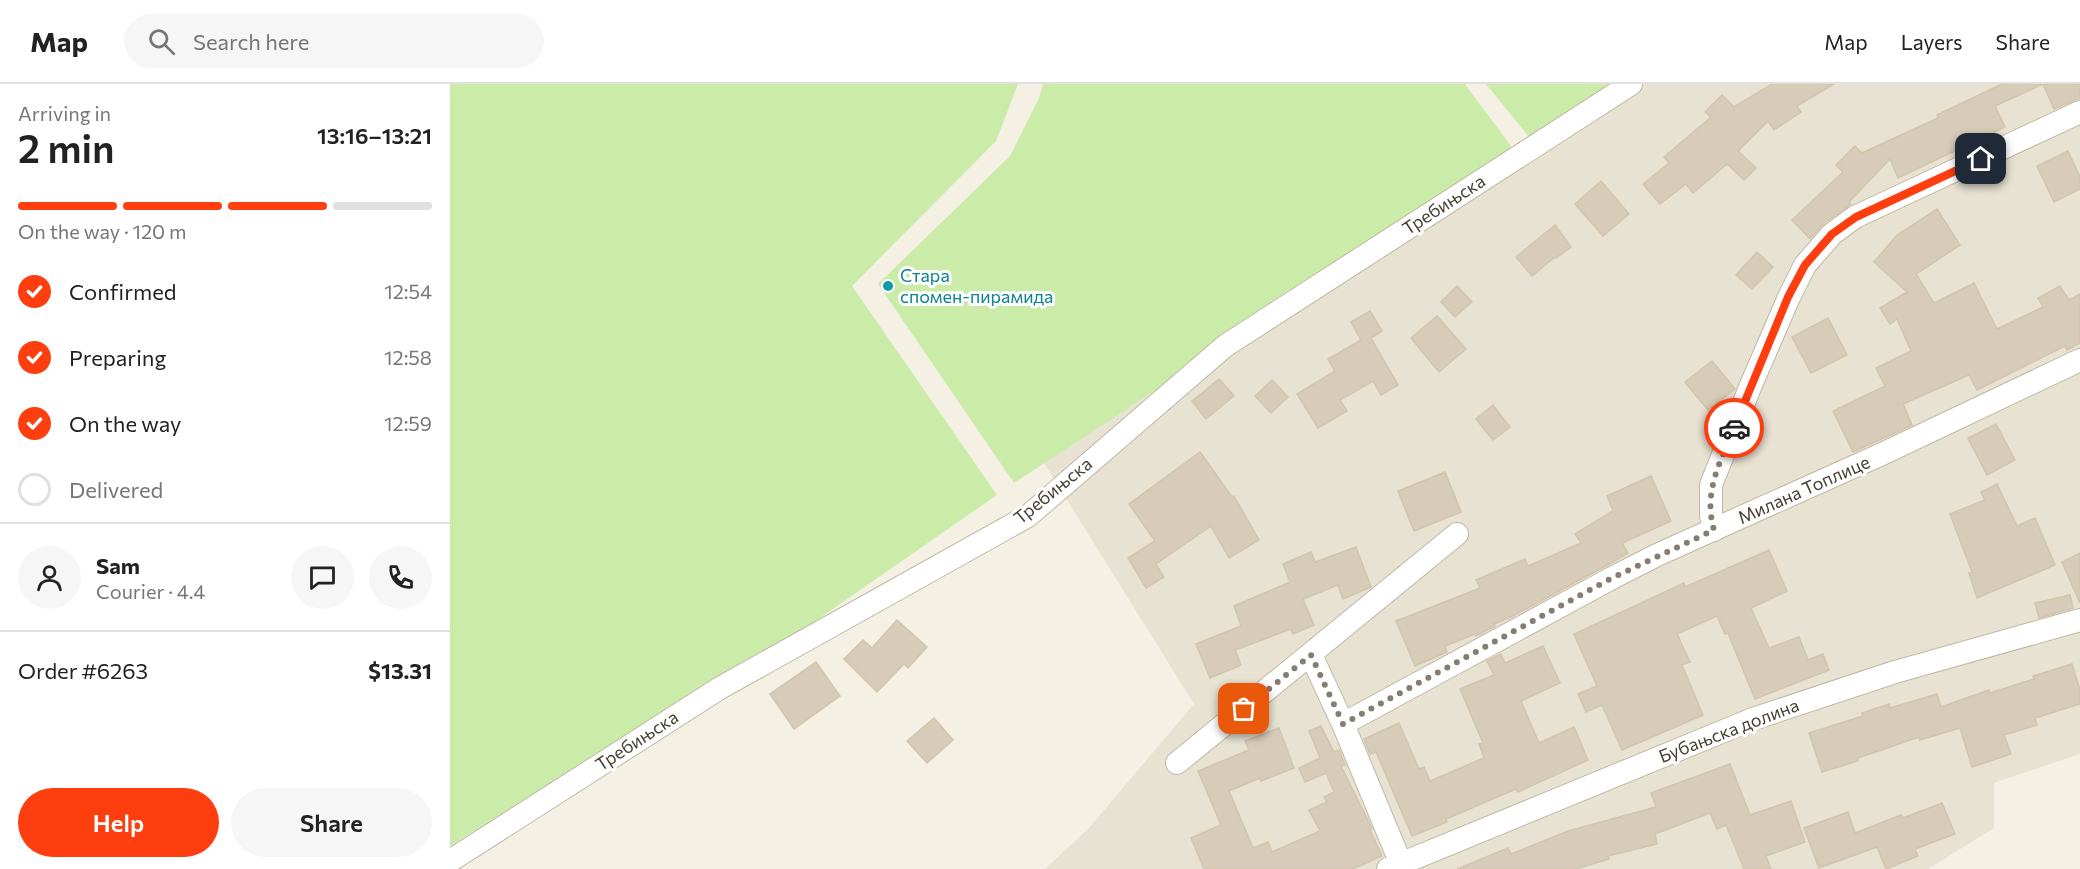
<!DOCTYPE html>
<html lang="en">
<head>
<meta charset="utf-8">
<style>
	body { margin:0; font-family:Commissioner,sans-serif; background:#f6f6f6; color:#222; height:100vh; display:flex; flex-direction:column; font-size:22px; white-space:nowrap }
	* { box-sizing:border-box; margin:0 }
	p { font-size:20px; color:#767676 }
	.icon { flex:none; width:33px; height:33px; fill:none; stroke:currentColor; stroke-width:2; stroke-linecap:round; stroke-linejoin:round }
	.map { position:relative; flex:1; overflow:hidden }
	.drawer { display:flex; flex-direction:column; background:#fff; width:450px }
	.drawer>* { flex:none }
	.pin { position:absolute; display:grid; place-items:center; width:51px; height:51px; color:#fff; margin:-26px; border-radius:12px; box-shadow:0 3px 9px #0006 }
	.courier { position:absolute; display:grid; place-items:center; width:60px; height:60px; margin:-30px; border:4px solid #ff3e10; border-radius:50%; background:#fff; color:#222; box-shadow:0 2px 8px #0007 }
	.summary em { font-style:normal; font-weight:600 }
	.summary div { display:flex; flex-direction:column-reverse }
	.summary { display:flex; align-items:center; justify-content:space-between; height:102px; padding:0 18px }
	h1 { font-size:39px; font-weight:600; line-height:45px }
	.bar { display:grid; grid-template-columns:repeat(4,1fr); gap:9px 6px; align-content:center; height:72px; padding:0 18px }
	.bar i { height:8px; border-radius:4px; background:#e0e0e0 }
	.bar .current { background:#ff3e10 }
	.bar p { grid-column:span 4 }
	.line { display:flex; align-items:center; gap:15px; padding:0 18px; border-top:2px solid #e0e0e0 }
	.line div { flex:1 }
	.round { display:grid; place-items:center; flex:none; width:63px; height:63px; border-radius:32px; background:#f6f6f6 }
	ol { padding:0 18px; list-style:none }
	li { display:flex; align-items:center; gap:18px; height:66px }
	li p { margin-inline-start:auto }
	li .icon { padding:6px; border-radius:50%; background:#ff3e10; color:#fff; stroke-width:4 }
	li:last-child { color:#767676 }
	li i { width:33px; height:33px; border:3px solid #e0e0e0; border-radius:50% }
	.action { display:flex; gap:12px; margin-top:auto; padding:12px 18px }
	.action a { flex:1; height:69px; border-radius:36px; background:#ff3e10; color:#fff; font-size:24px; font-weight:600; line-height:69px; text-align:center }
	.action a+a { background:#f6f6f6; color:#222 }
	header { display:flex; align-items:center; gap:36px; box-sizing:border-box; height:84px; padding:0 30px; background:#fff; border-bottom:2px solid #e0e0e0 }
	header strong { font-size:28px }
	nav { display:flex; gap:33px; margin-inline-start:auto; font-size:21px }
	.search { width:420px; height:54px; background:#f6f6f6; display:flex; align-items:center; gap:15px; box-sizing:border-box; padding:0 21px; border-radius:33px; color:#767676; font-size:22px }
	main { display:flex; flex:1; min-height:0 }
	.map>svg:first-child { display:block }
	.residential { fill:#e8e2d2 }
	.green { fill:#cbeca9 }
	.building { fill:#d7ccb9; stroke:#d2c5ab; stroke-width:1.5 }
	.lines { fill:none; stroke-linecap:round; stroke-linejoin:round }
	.minor-casing { stroke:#c0b8a6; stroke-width:24 }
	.minor { stroke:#fff; stroke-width:22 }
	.done { stroke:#847e71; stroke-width:6; stroke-dasharray:0 10.8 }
	.route { stroke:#ff3e10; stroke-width:8 }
	.culture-dot { fill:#0f9aa8; stroke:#fff; stroke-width:2 }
	.labels { text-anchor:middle; stroke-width:6; stroke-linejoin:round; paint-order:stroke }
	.street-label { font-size:18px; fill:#474033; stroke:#fff }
	.culture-label { font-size:18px; fill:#0d838f; stroke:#fff; text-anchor:start }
</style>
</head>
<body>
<header>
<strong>Map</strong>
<div class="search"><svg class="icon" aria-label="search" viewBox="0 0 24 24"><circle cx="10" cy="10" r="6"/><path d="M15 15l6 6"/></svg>Search here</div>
<nav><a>Map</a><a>Layers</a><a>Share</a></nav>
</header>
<main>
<section class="drawer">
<div class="summary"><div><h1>2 min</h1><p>Arriving in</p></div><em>13:16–13:21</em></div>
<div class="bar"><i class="current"></i><i class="current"></i><i class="current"></i><i></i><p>On the way · 120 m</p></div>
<ol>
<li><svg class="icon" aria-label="check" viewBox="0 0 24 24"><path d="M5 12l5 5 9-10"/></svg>Confirmed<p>12:54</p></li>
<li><svg class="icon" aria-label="check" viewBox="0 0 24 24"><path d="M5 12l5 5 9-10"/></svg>Preparing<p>12:58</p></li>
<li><svg class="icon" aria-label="check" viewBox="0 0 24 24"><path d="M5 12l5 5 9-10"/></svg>On the way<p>12:59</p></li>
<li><i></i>Delivered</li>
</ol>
<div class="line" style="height:108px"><a class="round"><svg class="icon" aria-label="person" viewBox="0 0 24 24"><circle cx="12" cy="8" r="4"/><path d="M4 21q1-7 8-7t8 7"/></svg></a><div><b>Sam</b><p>Courier · 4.4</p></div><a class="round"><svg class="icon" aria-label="chat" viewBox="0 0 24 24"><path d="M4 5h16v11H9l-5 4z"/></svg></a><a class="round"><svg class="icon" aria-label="phone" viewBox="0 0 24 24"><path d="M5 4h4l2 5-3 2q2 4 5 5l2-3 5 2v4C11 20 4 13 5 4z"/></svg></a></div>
<div class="line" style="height:78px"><div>Order #6263</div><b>$13.31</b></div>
<div class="action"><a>Help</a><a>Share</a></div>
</section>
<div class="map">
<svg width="1630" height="785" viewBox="0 0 1630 785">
	<rect width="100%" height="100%" fill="#f4f0e4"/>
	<polygon class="residential" points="1181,0 1630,0 1630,670 1544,699 1544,744 1478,785 595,785 638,745 744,620 594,379 862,202"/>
	<g class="green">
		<polygon points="0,0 568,0 546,57 402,202 547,411 315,572 121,686 0,762"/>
		<polygon points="593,0 1015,0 1066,69 564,399 428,200 560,72 589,14"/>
		<polygon points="1036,0 1181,0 1084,59"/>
	</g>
	<g class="building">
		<polygon points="1322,0 1384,0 1347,22 1351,28 1324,46 1318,37 1288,67 1306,84 1294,96 1277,80 1243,109 1236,100 1210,120 1193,100 1219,79 1214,73 1261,33 1255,28 1272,11 1284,23"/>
		<polygon points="1552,0 1630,0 1630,14 1604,25 1593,0 1545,22 1555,43 1448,94 1440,75 1399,118 1401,120 1374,139 1360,155 1342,136 1393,88 1386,81 1405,62 1412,69 1488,34 1487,31"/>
		<polygon points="1618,67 1630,93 1630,105 1604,118 1587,82"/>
		<polygon points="1151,97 1179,130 1153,152 1125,120"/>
		<polygon points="1487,125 1510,161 1466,190 1484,219 1524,199 1547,245 1593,223 1588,214 1610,202 1619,216 1630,210 1630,259 1617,266 1615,262 1527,306 1519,291 1453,320 1462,341 1403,368 1383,327 1435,302 1426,284 1461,267 1447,235 1440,240 1430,224 1457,208 1424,178 1447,151"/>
		<polygon points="1105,141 1121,163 1106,174 1105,173 1082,192 1066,173"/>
		<polygon points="1307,168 1323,183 1302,205 1286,191"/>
		<polygon points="1007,202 1022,218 1005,233 991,218"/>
		<polygon points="920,227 932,247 921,254 948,301 931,311 923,297 890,316 897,327 868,344 847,310 885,287 878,275 911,256 901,238"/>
		<polygon points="987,232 1016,265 989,288 961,254"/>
		<polygon points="1378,234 1397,271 1361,289 1342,253"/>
		<polygon points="1262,277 1285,305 1258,326 1235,298"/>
		<polygon points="769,295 784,312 756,335 742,317"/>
		<polygon points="822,296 838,313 821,329 805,312"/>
		<polygon points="1043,321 1060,343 1043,356 1026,335"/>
		<polygon points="1546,340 1565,376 1537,391 1518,354"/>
		<polygon points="750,368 782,413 784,412 809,456 779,474 761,442 706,480 714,493 696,504 678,474 705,457 679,420"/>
		<polygon points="995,388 1011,428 964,447 948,407"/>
		<polygon points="1201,392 1221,437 1172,459 1178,469 1163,478 1063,532 1044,540 1045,542 1026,552 1025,550 995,562 997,568 965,582 946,537 1030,504 1026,496 1075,475 1078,482 1131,459 1125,450 1163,427 1157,412"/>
		<polygon points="1547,400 1567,442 1585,434 1605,481 1527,514 1519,489 1522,488 1500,430 1535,416 1531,408"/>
		<polygon points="906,463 921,503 893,515 888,501 853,515 864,541 843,550 841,545 785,566 791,581 760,594 746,560 791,542 784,522 840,498 833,480 861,468 865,478"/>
		<polygon points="1319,466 1337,507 1301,524 1319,564 1349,553 1358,576 1373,570 1379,586 1305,615 1278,549 1275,550 1267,532 1227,550 1240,578 1232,581 1253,631 1172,666 1152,621 1136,628 1128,610 1147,602 1124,550 1234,499 1235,503"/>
		<polygon points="1630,469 1630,519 1612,478"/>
		<polygon points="1620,511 1623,524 1589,534 1585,519"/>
		<polygon points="447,536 477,563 458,584 454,580 427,608 394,575 413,556 422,564"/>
		<polygon points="1093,562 1110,599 1071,617 1089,659 1124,643 1138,676 1068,708 1066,705 996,735 997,738 962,752 926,668 920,670 914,655 949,639 969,685 974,683 980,697 1034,674 1029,660 1033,659 1010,605 1044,591 1037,577 1051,570 1055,579"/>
		<polygon points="366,578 390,612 344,645 320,610"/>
		<polygon points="1622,580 1630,606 1630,620 1585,634 1587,641 1554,651 1561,670 1522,683 1510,644 1470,656 1469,653 1408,674 1408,677 1372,688 1359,649 1413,632 1412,629 1439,620 1440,624 1487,610 1491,623 1539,606 1540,609 1584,595 1583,592"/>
		<polygon points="484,634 503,656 477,679 457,657"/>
		<polygon points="871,642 884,668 889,666 895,681 891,682 922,744 920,746 932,772 903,785 754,785 741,754 771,741 748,687 799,666 795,657 829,644 844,684 811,697 810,694 779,707 803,764 818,758 822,768 870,747 859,726 877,718 874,713 884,708 876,689 855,698 849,684 870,674 859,647"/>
		<polygon points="1280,680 1300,731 1341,717 1355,758 1316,772 1321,785 1294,785 1276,741 1267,745 1260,729 1205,750 1207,760 1158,772 1159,775 1126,785 1007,785 1058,764 1061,770 1118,747 1206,723 1201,709"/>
		<polygon points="1492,719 1505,750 1465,765 1468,772 1436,785 1427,763 1369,784 1354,744 1398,728 1405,749 1451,731 1453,734"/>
	</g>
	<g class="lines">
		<defs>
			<g id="minor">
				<polyline points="1264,446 1261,432 1261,401 1301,301 1339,213 1355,181 1382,150 1405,133 1630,28"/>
				<polyline points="861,571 893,640 951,780"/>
				<polyline points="893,640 1162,494 1207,471 1432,370 1630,276"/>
				<polyline points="727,679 1007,450"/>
				<polyline points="0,777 270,604 578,432 775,262 1181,0"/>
				<polyline points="938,785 1303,635 1445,588 1630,536"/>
			</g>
		</defs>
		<use href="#minor" class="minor-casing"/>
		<use href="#minor" class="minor"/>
	</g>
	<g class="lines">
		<path class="done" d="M794 625 861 571 893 640 1162 494 1264 446C1253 408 1270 379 1284 344"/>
		<polyline class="route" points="1284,344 1338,213 1355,181 1382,150 1406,133 1531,75"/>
	</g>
	<circle class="culture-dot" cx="438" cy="202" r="6"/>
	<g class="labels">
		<g class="street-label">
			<text transform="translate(994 121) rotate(-33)" y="6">Требињска</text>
			<text transform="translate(1354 406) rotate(-24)" y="6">Милана Топлице</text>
			<text transform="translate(603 407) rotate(-39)" y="6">Требињска</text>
			<text transform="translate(1279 647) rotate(-21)" y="6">Бубањска долина</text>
			<text transform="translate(187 657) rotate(-33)" y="6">Требињска</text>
		</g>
		<g class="culture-label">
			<text x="450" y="198">Стара<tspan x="450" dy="21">спомен-пирамида</tspan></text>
		</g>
	</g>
</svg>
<div class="pin" style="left:794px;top:625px;background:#ea580c"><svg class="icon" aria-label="bag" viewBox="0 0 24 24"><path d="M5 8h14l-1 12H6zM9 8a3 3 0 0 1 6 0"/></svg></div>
<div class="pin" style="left:1531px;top:75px;background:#1f2937"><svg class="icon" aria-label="home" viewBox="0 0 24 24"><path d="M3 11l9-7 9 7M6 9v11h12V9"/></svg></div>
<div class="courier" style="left:1284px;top:344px"><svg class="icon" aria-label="car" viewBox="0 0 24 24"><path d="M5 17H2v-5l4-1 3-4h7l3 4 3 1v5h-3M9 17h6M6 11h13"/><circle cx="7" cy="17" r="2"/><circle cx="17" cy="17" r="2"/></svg></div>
</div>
</main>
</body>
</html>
